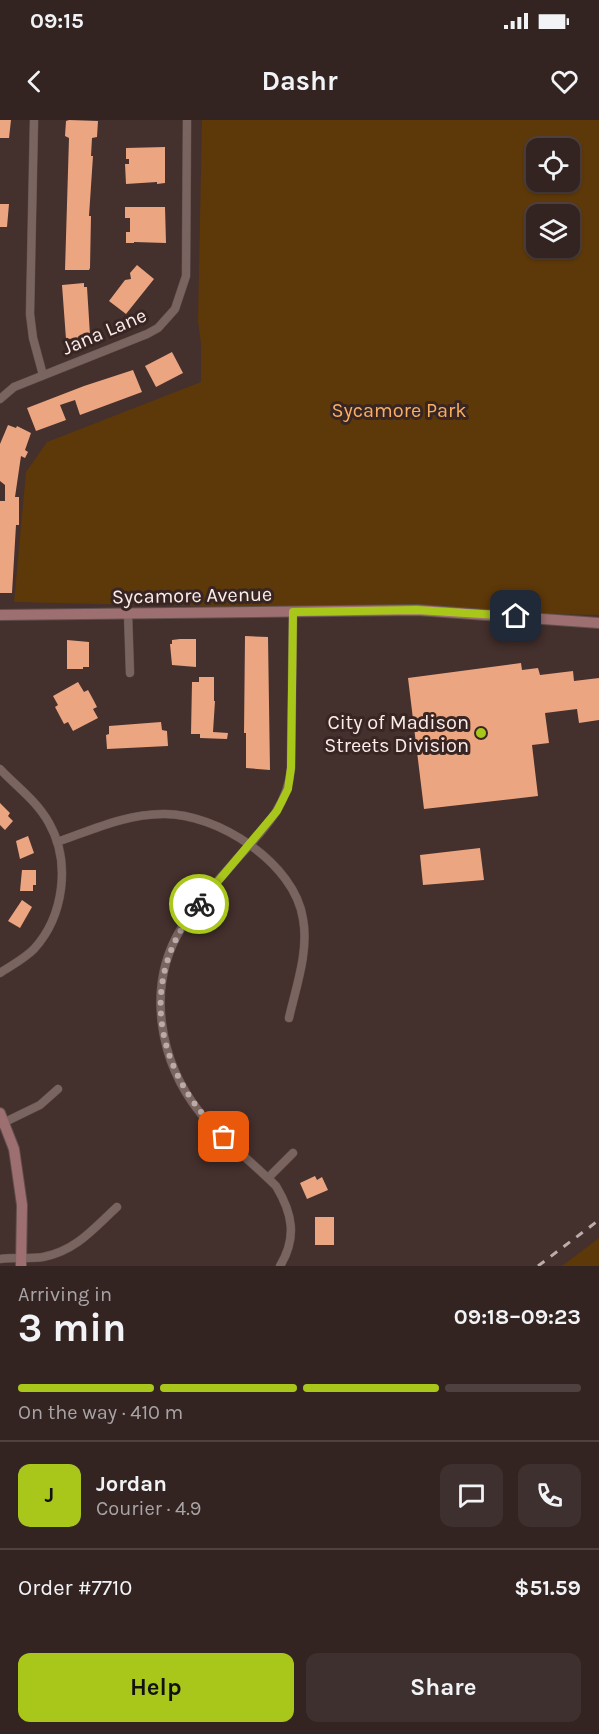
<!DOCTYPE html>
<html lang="en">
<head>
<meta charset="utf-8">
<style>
	body { margin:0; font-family:Karla,sans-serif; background:#3e302f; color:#f1f3f6; height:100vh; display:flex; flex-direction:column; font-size:22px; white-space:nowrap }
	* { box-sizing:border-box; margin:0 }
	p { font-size:20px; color:#a9a4a5 }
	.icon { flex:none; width:33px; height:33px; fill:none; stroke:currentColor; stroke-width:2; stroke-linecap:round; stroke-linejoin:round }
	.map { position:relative; height:1146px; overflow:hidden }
	.drawer { display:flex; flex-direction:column; background:#332422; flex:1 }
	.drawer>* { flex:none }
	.fabs { position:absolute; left:526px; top:18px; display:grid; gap:12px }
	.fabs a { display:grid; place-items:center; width:54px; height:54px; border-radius:12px; background:#332422; box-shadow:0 2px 4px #0004,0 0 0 2px #4e4140; font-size:30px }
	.pin { position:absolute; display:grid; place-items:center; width:51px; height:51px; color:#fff; margin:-26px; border-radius:12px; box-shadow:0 3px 9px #0006 }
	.courier { position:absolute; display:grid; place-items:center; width:60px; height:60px; margin:-30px; border:4px solid #a9c71b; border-radius:50%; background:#fff; color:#222; box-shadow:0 2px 8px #0007 }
	.headline em { font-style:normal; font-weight:700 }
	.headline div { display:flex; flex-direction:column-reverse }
	.headline { display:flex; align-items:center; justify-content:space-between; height:102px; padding:0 18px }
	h1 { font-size:39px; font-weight:700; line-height:45px }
	.bar { display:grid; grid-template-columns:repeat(4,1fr); gap:9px 6px; align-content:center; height:72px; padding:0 18px }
	.bar i { height:8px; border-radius:4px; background:#4e4140 }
	.bar .active { background:#a9c71b }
	.bar p { grid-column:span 4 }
	.line { display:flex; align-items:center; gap:15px; padding:0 18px; border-top:2px solid #4e4140 }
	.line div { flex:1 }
	.round { display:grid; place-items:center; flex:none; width:63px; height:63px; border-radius:12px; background:#3e302f }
	.action { display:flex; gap:12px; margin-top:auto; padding:12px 18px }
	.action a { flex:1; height:69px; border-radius:12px; background:#a9c71b; color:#111; font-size:24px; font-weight:700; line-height:69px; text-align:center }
	.action a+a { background:#3e302f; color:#f1f3f6 }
	.status { display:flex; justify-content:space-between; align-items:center; height:42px; padding:0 30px; background:#332422; direction:ltr }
	.status svg { height:16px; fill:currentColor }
	header { display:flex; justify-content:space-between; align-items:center; height:78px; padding:0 18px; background:#332422; font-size:27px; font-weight:700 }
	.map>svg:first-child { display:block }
	.green { fill:#5d3809; fill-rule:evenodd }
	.building { fill:#eca581 }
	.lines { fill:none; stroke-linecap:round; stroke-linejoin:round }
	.street-casing { stroke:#604f4d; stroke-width:9 }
	.secondary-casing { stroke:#604f4d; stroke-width:12 }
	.street { stroke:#7a6460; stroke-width:8 }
	.secondary { stroke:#9e6f71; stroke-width:10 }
	.rail { stroke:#bbaba9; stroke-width:3; stroke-dasharray:8 8; stroke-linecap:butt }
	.done { stroke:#baaba8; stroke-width:6; stroke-dasharray:0 10.8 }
	.route { stroke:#a9c71b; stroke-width:8 }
	.poi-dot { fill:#a9c71b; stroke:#392623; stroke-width:2 }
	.labels { text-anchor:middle; stroke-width:6; stroke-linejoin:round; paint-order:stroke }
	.street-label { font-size:20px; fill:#faedeb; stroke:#392623 }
	.park-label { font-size:20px; fill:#f9af61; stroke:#392623 }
	.poi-label { font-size:20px; fill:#faedeb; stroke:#392623; text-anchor:end }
</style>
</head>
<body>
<div class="status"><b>09:15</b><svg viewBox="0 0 49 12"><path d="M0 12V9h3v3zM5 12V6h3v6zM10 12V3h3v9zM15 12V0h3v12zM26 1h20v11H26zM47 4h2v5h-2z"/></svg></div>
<header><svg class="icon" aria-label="back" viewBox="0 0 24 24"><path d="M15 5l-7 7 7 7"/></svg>Dashr<svg class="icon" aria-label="heart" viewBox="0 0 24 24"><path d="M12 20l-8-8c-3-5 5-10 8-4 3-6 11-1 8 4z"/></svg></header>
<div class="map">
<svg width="599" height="1146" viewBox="0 0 599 1146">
	<rect width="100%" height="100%" fill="#44302d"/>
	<g class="green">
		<path d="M202 0H599V495L14 482 26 352 47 322 201 262V224L198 201ZM537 28H570V62H537ZM537 94H570V128H537Z"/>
		<polygon points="599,1118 599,1146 562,1146"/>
	</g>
	<g class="building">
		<polygon points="0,0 11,0 9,18 0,18"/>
		<polygon points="69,0 98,1 97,17 92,18 91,36 93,36 89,96 91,96 90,148 89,150 65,150 69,18 65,16 66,1"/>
		<polygon points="165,27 165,63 157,64 157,62 126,64 125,44 129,44 129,39 126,39 126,28"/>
		<polygon points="0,84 9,84 7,107 0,107"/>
		<polygon points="125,87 165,87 166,123 134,122 134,123 126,123 126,112 130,112 130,98 125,98"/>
		<polygon points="137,145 154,159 126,194 109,181 125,160 131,159 130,153"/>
		<polygon points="84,163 84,167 87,167 90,215 89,218 66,219 62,165"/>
		<polygon points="172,232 183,253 156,267 145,246"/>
		<polygon points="133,250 142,272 80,295 75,280 60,285 66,300 36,311 27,288 84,266"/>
		<polygon points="8,305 16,308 17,306 31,313 25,330 28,332 25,338 21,336 15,377 19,377 19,405 16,405 12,473 0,473 0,381 5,381 5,365 0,361 0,324"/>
		<polygon points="245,516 268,517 270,650 246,648 246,613 244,613"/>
		<polygon points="180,519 196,519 196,547 172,545 170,524 172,524 172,520"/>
		<polygon points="67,520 89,522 89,547 83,547 83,549 67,549"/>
		<polygon points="521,543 522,550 538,548 540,555 573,551 574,561 599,558 599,600 579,603 577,589 545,593 549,623 532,625 538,676 424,689 408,558"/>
		<polygon points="199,557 214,557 214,581 215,581 213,612 228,613 227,619 200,618 200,614 191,614 192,562 199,562"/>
		<polygon points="78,562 84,572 88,570 94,581 97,587 93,589 98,598 73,611 68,602 64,604 55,587 58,585 53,576"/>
		<polygon points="161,602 162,610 167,611 168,626 107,629 106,615 109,614 109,606"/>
		<polygon points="0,683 10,693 8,696 13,701 5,710 0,705"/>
		<polygon points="28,716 34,733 20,739 16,721"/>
		<polygon points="480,728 484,760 423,765 420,735"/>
		<polygon points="22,750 36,750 36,765 33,765 33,771 20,771"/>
		<polygon points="22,780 32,787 20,808 8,801"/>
		<polygon points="315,1056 317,1060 322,1057 328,1070 307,1079 300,1063"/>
		<rect x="315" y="1097" width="19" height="28"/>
	</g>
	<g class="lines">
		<defs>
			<g id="street">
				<polyline points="34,0 30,194 33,218 43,255"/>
				<polyline points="0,279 14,267 147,214 158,208 175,189 186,156 187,0"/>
				<polyline points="128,494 130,553"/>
				<path d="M0 649C17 667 37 681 49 703 71 742 64 796 34 829 24 839 12 845 0 853"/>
				<path d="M57 722C92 710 126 694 163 694 217 693 295 743 303 799 309 831 296 867 289 898"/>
				<polyline points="1,1004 40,985 58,969"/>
				<polyline points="268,1058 293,1033"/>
				<path d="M0 1139C14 1137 29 1139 43 1137 76 1131 94 1108 117 1087"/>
				<path d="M280 1146C297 1118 293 1094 276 1066 252 1042 223 1020 201 994 159 942 145 866 182 807 196 783 218 761 236 740 261 712 288 687 291 648L293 492"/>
			</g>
			<g id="secondary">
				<polyline points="0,495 417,490 599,503"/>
				<polyline points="0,993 14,1029 22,1085 21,1146"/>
			</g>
		</defs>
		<use href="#street" class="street-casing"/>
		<use href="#secondary" class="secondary-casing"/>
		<use href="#street" class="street"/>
		<use href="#secondary" class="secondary"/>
		<polyline class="rail" points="538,1146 599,1100"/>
	</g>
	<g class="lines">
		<path class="done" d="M199 784C136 860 155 952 224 1017"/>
		<polyline class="route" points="199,784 277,691 288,669 291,648 293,492 417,490 516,496"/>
	</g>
	<circle class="poi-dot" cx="481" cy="613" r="6"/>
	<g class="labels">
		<g class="street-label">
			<text transform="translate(104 211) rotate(-23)" y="7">Jana Lane</text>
			<text transform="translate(192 475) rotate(-1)" y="7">Sycamore Avenue</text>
		</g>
		<g class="park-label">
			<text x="399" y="297">Sycamore Park</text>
		</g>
		<g class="poi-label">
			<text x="469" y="609">City of Madison<tspan x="469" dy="23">Streets Division</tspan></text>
		</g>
	</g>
</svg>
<div class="fabs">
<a><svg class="icon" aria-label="locate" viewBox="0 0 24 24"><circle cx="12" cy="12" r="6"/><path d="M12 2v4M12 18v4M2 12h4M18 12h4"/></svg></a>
<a><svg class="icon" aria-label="layers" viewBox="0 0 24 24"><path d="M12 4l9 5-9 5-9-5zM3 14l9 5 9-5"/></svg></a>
</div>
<div class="pin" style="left:224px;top:1017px;background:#ea580c"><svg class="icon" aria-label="bag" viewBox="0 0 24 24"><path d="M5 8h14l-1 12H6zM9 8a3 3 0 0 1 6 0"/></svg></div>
<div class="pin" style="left:516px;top:496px;background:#1f2937"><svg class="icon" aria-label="home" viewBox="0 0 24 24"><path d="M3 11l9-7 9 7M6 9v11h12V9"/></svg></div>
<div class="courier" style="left:199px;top:784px"><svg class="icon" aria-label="bike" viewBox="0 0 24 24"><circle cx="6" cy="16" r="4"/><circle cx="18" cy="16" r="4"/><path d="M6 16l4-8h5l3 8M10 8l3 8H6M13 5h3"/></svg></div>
</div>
<section class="drawer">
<div class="headline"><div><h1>3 min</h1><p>Arriving in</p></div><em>09:18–09:23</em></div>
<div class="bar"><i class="active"></i><i class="active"></i><i class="active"></i><i></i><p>On the way · 410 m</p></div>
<div class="line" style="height:108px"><b class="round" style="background:#a9c71b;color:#111">J</b><div><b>Jordan</b><p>Courier · 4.9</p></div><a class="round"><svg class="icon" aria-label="chat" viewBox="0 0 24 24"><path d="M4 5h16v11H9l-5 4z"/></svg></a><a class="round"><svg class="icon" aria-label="phone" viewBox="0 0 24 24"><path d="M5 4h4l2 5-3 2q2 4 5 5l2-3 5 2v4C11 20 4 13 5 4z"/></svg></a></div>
<div class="line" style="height:78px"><div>Order #7710</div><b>$51.59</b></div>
<div class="action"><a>Help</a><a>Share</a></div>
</section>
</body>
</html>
